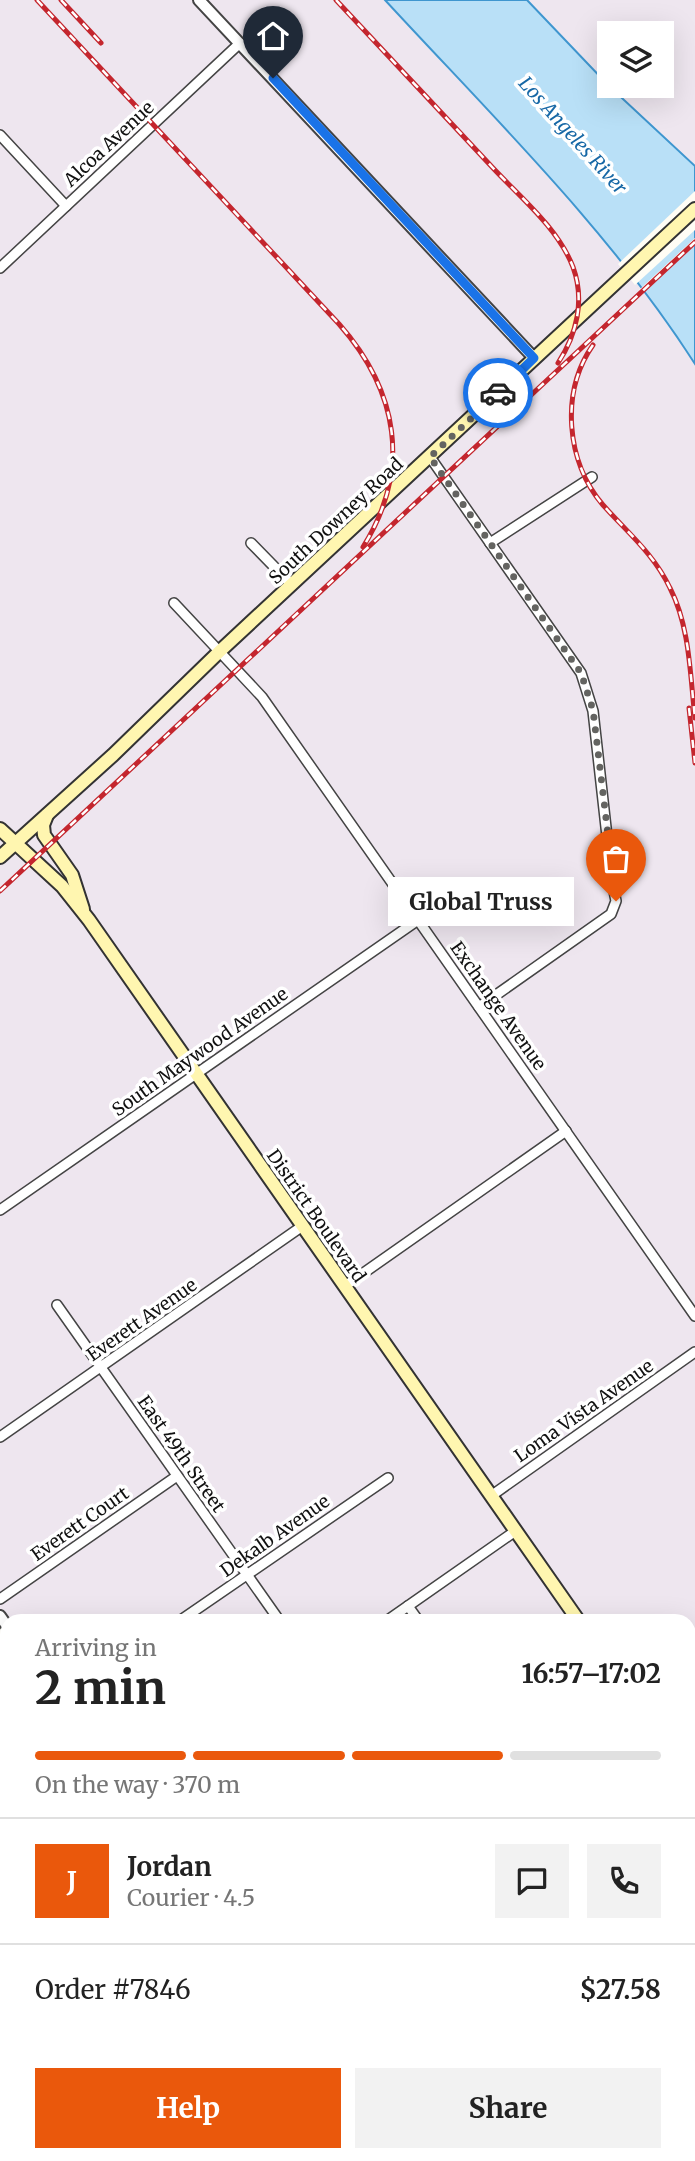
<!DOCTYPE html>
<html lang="en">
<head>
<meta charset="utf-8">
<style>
	body { margin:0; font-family:Merriweather,serif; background:#f2f2f2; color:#222; height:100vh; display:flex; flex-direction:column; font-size:26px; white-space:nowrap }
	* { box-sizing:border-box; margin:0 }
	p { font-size:23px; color:#767676 }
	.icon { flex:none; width:38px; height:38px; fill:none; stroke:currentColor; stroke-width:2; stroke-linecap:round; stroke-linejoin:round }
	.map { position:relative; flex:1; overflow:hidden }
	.side { position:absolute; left:0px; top:1614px; width:696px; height:548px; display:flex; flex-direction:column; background:#fff; border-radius:21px 21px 0 0; box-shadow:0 7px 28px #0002 }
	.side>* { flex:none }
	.buttons { position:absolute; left:597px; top:21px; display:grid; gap:14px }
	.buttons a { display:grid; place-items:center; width:77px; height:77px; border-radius:0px; background:#fff; box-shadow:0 7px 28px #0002; font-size:35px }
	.pin { position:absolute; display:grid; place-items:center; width:60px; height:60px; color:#fff; margin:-72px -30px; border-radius:50% 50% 50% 0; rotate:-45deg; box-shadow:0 0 7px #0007 }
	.pin .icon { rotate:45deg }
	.courier { position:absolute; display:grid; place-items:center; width:70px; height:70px; margin:-35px; border:5px solid #1a73e8; border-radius:50%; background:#fff; color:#222; box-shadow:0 2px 9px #0007 }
	.bubble { position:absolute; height:49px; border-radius:0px; background:#fff; box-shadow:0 7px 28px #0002; font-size:23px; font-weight:700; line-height:49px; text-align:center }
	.head em { font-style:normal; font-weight:700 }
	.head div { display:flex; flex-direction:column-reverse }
	.head { display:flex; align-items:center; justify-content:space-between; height:119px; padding:0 35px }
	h1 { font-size:46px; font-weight:700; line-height:52px }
	.bar { display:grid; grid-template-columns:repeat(4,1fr); gap:10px 7px; align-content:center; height:84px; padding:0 35px }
	.bar i { height:9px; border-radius:5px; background:#e0e0e0 }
	.bar .current { background:#ea580c }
	.bar p { grid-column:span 4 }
	.line { display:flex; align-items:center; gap:18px; padding:0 35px; border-top:2px solid #e0e0e0 }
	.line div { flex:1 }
	.round { display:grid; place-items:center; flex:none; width:74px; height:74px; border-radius:0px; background:#f2f2f2 }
	.action { display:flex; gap:14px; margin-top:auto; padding:14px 35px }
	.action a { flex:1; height:80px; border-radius:0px; background:#ea580c; color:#fff; font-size:28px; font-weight:700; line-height:80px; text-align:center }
	.action a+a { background:#f2f2f2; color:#222 }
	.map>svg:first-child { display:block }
	.industrial { fill:#eee6ef; fill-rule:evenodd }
	.water { fill:#b9e0f7; stroke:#3f96cf; stroke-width:2 }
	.pier { fill:#fffdf5 }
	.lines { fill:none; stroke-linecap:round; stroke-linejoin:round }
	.minor-casing { stroke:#444; stroke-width:12 }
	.tertiary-casing { stroke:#444; stroke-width:14 }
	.secondary-casing { stroke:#333; stroke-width:16 }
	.minor { stroke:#fff; stroke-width:9 }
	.tertiary { stroke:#fff; stroke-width:10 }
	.secondary { stroke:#fff6b0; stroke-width:12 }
	.rail-casing { stroke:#c4262e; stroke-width:5 }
	.rail { stroke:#fff; stroke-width:2.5; stroke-dasharray:8; stroke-linecap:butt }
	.done { stroke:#646461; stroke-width:7; stroke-dasharray:0 12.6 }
	.route { stroke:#1a73e8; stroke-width:9 }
	.labels { text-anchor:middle; stroke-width:7; stroke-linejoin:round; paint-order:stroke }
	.street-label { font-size:18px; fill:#111; stroke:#fff }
	.water-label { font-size:19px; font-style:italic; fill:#1768a6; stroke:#fff }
</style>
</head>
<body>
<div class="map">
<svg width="695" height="2161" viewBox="0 0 695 2161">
	<rect width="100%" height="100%" fill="#fffdf5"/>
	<path class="industrial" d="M0 0H695V2161H307L304 2154H690V1620H7L0 1618ZM609 33H662V86H609Z"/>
	<path class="water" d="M385 0H527L609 86 695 166V364C610 231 492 116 385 0Z"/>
	<g class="pier">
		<polygon points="695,191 695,230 635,285 618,264"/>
		<polygon points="695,238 695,245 642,294 639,290"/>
	</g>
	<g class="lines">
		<defs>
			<g id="minor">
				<polyline points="0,135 66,206"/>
				<polyline points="0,268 240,43"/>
				<polyline points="430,457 581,673 593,711 612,881 616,901 611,914 479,1007"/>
				<polyline points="251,543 292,585"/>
				<polyline points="490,543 592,477"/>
				<polyline points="174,603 262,697 695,1316"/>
				<polyline points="0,1210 418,920"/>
				<polyline points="345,1286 566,1131"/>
				<polyline points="57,1305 279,1620"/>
				<polyline points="0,1437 301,1227"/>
				<polyline points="491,1496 695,1352"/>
				<polyline points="0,1599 177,1476"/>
				<polyline points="408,1606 418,1620"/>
				<polyline points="181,1620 388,1478"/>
				<polyline points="388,1620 514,1532"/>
				<polyline points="0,1830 7,1840"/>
				<polyline points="0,1892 7,1887"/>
				<polyline points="690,1920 695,1916"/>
				<polyline points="690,2007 695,2015"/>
				<polyline points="0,2046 7,2056"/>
				<polyline points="77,2154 81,2161"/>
				<polyline points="228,2154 232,2161"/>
				<polyline points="513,2154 517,2161"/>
				<polyline points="654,2154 659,2161"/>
				<polyline points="23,2161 33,2154"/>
				<polyline points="347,2161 356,2154"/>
			</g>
			<g id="tertiary">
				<polyline points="199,0 534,358"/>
				<polyline points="0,1616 7,1626"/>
				<polyline points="318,2161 318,2154"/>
			</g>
			<g id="secondary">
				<polyline points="47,815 43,825 44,835 72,875 83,909"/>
				<polyline points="0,829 62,886 89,920 578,1620"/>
				<polyline points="0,857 113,755 220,651 695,209"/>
				<polyline points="690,1778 695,1785"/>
			</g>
		</defs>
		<use href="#minor" class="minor-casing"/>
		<use href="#tertiary" class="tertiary-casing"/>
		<use href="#secondary" class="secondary-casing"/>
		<use href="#minor" class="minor"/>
		<use href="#tertiary" class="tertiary"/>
		<use href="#secondary" class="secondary"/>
		<defs>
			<g id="rail">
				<path d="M37 0 339 324C398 391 412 469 363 547"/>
				<polyline points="61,0 101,43"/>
				<path d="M336 0C388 56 441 112 493 168 520 197 558 228 573 267 585 300 577 334 558 363"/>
				<path d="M593 345C560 392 566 462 603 505 627 532 654 554 670 588 690 627 690 675 695 718"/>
				<polyline points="689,708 695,763"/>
				<polyline points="0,891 695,242"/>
				<polyline points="690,1907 695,1912"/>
				<polyline points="690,2105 695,2113"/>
			</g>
		</defs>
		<use href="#rail" class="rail-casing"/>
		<use href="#rail" class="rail"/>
	</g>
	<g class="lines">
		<polyline class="done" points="498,393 430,457 581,673 593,710 616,901"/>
		<polyline class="route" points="273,78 534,358 498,393"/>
	</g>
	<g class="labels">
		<g class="street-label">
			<text transform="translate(109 144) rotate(-43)" y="6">Alcoa Avenue</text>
			<text transform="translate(336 521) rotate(-43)" y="6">South Downey Road</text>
			<text transform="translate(498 1006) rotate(55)" y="6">Exchange Avenue</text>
			<text transform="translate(200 1052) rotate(-35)" y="6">South Maywood Avenue</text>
			<text transform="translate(316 1216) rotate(55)" y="6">District Boulevard</text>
			<text transform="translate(142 1320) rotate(-35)" y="6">Everett Avenue</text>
			<text transform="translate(584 1411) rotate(-35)" y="6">Loma Vista Avenue</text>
			<text transform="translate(181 1454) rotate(55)" y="6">East 49th Street</text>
			<text transform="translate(80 1524) rotate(-35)" y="6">Everett Court</text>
			<text transform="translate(275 1536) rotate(-35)" y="6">Dekalb Avenue</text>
		</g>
		<g class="water-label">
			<text transform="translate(573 135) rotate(48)" y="7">Los Angeles River</text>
		</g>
	</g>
</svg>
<div class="buttons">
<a><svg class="icon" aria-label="layers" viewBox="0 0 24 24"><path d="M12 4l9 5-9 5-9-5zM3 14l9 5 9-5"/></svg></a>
</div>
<div class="pin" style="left:616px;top:901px;background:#ea580c"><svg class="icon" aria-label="bag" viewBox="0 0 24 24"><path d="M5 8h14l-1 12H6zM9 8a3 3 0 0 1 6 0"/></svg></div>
<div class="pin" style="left:273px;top:78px;background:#1f2937"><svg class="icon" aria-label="home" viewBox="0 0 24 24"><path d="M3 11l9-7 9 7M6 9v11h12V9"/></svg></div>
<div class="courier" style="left:498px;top:393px"><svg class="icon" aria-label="car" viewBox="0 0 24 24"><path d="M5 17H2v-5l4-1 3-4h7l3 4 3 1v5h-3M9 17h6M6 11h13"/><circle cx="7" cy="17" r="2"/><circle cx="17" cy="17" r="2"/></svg></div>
<div class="bubble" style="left:388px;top:877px;width:186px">Global Truss</div>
<section class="side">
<div class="head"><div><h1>2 min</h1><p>Arriving in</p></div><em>16:57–17:02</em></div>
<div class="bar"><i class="current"></i><i class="current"></i><i class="current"></i><i></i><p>On the way · 370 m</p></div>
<div class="line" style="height:126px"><b class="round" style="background:#ea580c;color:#fff">J</b><div><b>Jordan</b><p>Courier · 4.5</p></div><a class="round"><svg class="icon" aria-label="chat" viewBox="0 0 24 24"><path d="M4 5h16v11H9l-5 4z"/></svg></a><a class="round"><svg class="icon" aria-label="phone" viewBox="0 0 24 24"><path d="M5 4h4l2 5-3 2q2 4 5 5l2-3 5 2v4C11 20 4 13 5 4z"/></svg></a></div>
<div class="line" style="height:91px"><div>Order #7846</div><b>$27.58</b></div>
<div class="action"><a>Help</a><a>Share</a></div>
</section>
</div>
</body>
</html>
